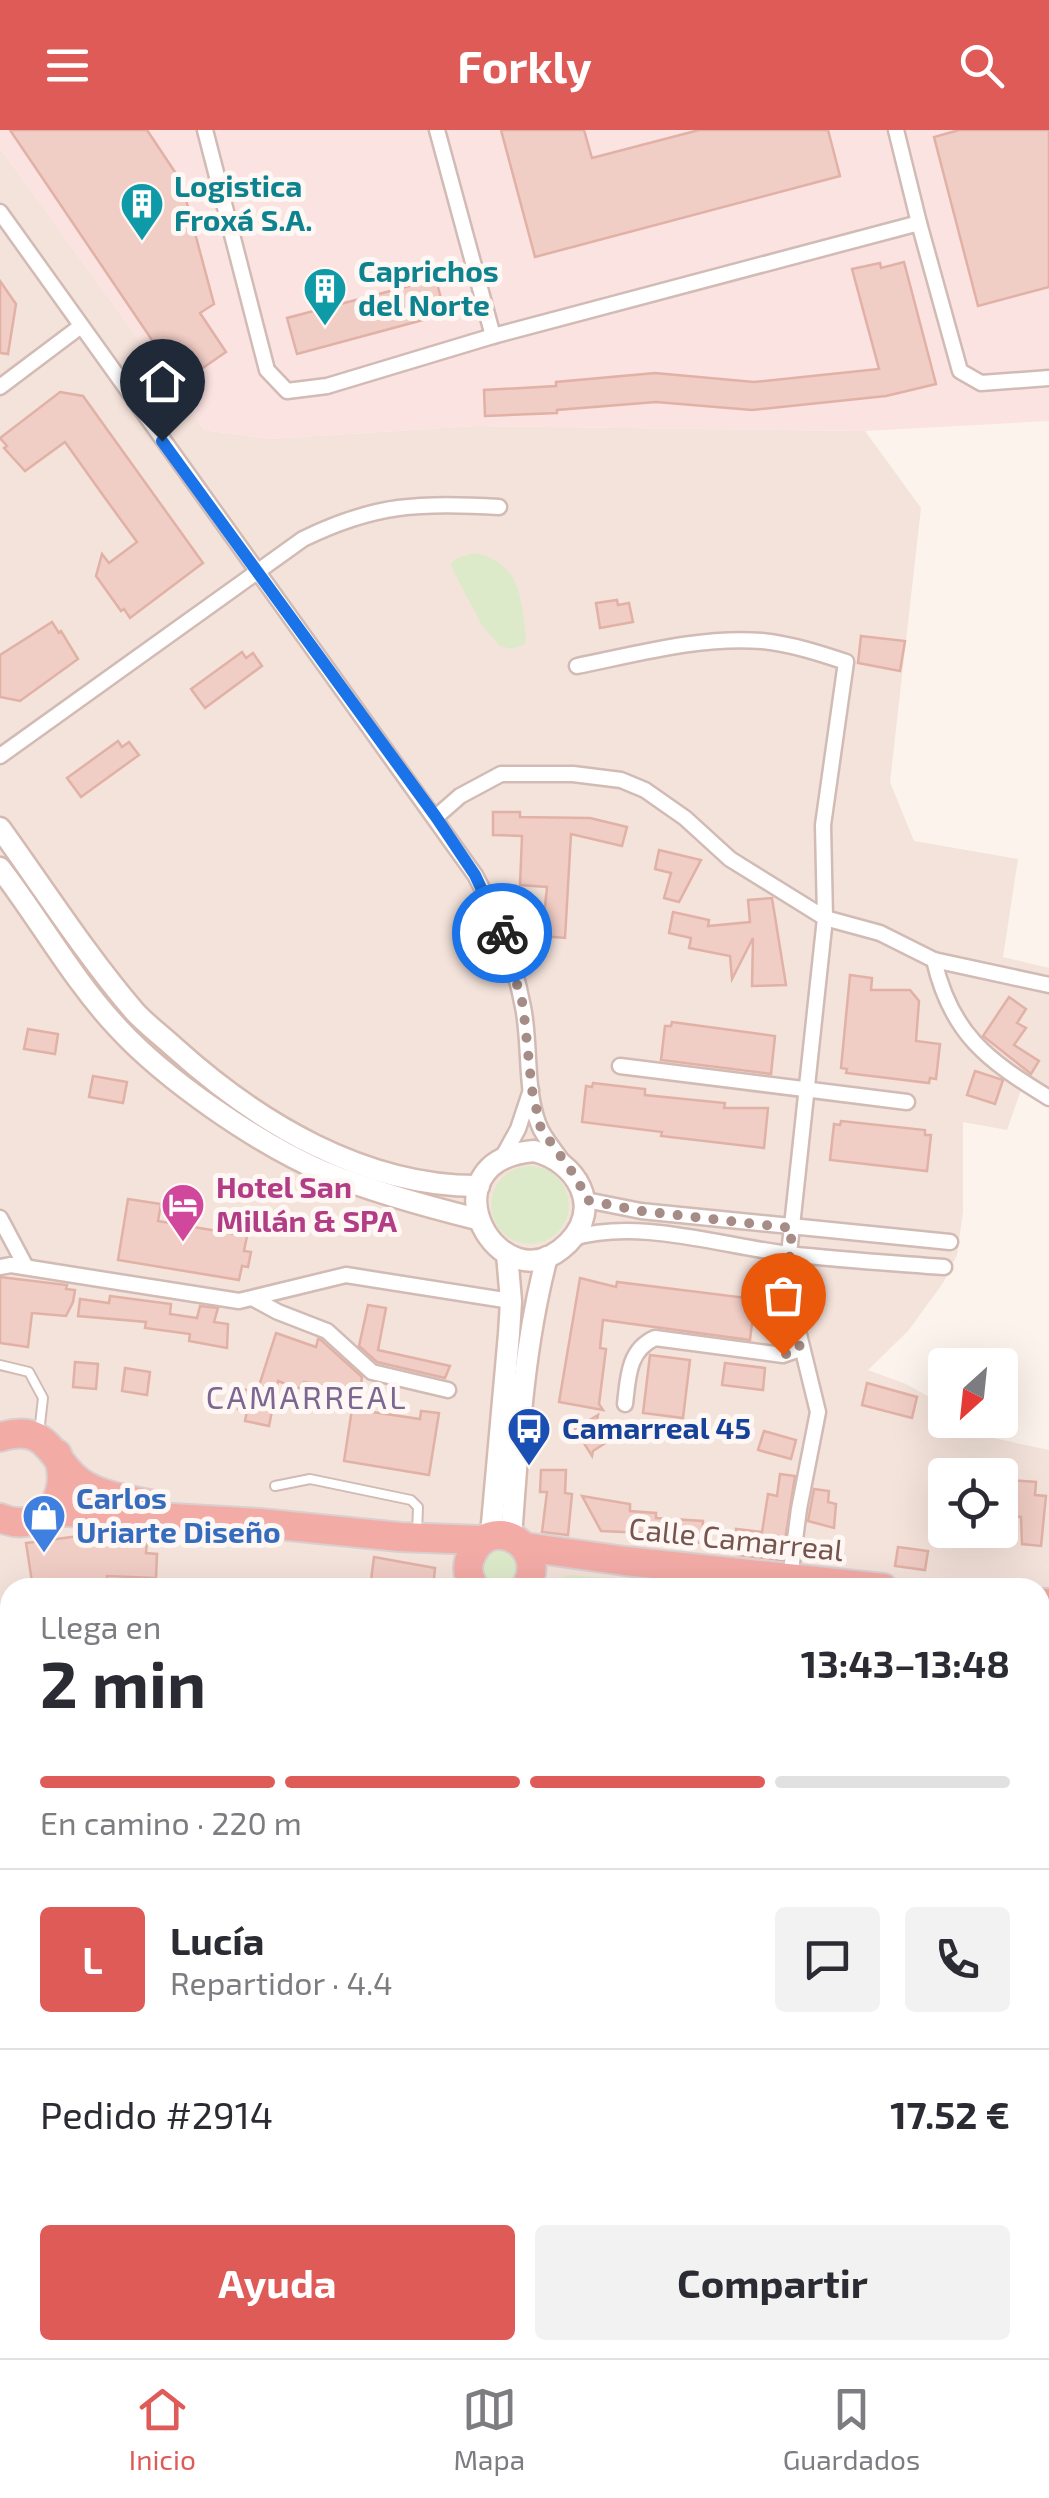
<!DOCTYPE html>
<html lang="es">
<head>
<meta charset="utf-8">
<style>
	body { margin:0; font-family:"Exo 2",sans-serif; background:#f2f2f3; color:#2b2b33; height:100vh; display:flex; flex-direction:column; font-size:38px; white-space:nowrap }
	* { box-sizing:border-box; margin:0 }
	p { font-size:32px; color:#7c7c81 }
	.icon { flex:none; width:55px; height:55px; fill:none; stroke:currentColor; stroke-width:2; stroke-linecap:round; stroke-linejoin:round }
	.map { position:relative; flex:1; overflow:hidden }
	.details { position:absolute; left:0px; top:1448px; width:1050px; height:782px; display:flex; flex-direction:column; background:#fff; border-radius:30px 30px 0 0; box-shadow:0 10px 40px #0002 }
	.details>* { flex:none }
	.needle { width:65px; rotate:207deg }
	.buttons { position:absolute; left:928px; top:1218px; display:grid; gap:20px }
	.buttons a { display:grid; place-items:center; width:90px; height:90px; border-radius:10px; background:#fff; box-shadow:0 10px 40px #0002; font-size:50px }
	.pin { position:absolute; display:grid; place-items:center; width:85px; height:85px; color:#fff; margin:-102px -42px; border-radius:50% 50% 50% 0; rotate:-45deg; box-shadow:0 0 10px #0007 }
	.pin .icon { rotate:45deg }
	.courier { position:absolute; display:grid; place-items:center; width:100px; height:100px; margin:-50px; border:8px solid #1a73e8; border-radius:50%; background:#fff; color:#222; box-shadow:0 2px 12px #0007 }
	.overview em { font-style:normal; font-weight:700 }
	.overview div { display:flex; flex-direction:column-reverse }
	.overview { display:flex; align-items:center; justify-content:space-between; height:170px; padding:0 40px }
	h1 { font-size:65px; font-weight:700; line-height:75px }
	.bar { display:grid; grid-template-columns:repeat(4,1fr); gap:15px 10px; align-content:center; height:120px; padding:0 40px }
	.bar i { height:12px; border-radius:8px; background:#e1e1e2 }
	.bar .on { background:#df5b58 }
	.bar p { grid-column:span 4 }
	.line { display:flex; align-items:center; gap:25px; padding:0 40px; border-top:2px solid #e1e1e2 }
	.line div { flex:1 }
	.round { display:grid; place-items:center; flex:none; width:105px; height:105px; border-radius:10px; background:#f2f2f3 }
	.cta { display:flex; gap:20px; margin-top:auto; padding:20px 40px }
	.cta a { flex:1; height:115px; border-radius:10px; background:#df5b58; color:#fff; font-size:40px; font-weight:700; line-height:115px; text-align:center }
	.cta a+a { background:#f2f2f3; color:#2b2b33 }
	header { display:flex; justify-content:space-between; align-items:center; height:130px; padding:0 40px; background:#df5b58; color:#fff; font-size:45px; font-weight:700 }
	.tabs { display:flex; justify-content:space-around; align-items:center; height:140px; border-top:2px solid #e1e1e2; background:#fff; font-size:28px; color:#7c7c81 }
	.tabs a { display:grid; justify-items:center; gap:5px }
	.tabs .on { color:#df5b58 }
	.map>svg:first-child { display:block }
	.residential { fill:#f4e3db; fill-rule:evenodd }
	.commercial { fill:#fbe3e1 }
	.industrial { fill:#ece4e1 }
	.green { fill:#ddeaca }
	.building { fill:#f0cdc5; stroke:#e2b1a6; stroke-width:2.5 }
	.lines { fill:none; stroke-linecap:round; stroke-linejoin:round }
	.lane-casing { stroke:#d1bbb4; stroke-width:12 }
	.street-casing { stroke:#d1bbb4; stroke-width:19 }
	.secondary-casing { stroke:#d4bab1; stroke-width:25 }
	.highway-casing { stroke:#d9cfce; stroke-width:32 }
	.lane { stroke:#fff; stroke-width:8 }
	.street { stroke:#fff; stroke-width:14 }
	.secondary { stroke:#fff; stroke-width:20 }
	.highway { stroke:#f3aba6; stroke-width:28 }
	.rail-casing { stroke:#b3a9c7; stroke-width:9 }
	.rail { stroke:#fef7f3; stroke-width:5; stroke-dasharray:15; stroke-linecap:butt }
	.done { stroke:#a68c86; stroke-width:10; stroke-dasharray:0 18 }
	.route { stroke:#1a73e8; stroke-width:12 }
	.labels { text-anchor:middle; stroke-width:10; stroke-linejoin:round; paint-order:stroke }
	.culture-label { font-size:30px; font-weight:bold; fill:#0d838f; stroke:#fef7f3; text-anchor:start }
	.hotel-label { font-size:30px; font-weight:bold; fill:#b23c85; stroke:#fef7f3; text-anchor:start }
	.transit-label { font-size:30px; font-weight:bold; fill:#164399; stroke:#fef7f3; text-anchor:start }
	.shop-label { font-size:30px; font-weight:bold; fill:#366cbe; stroke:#fef7f3; text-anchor:start }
	.street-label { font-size:30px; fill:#77554f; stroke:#fef7f3 }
	.neighbourhood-label { font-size:32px; letter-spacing:2.5px; fill:#7b6792; stroke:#fef7f3 }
</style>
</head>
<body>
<header><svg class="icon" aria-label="menu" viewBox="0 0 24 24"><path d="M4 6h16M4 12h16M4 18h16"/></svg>Forkly<svg class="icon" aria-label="search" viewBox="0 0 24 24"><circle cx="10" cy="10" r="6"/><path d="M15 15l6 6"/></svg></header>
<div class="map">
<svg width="1049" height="2228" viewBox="0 0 1049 2228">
	<rect width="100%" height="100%" fill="#fcf3ec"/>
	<path class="residential" d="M0 18 204 300 269 309 476 296 865 301 921 378 890 652 914 711 1018 729 1003 827 1049 838V973L1021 960 1007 1000 963 992V1082L957 1125 943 1153 908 1201 868 1240 906 1254 933 1269 941 1283 942 1297 1049 1320V1547L1040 1546V1458H10V1633L0 1631ZM945 1345H1000V1400H945Z"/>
	<polygon class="commercial" points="0,0 1049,0 1049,291 865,301 476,296 269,309 204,300 0,18"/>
	<polygon class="industrial" points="0,1631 10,1633 10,1977 0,1977"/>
	<g class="green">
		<path d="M474 423C520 431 522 469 526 508L525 514 512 519 500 516 482 496 454 442 451 434 455 429Z"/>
		<circle cx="530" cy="1075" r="39"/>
		<circle cx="499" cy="1438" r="20"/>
		<polygon points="570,1445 706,1457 556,1457 557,1448"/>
	</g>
	<g class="building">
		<polygon points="10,0 147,0 181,51 214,174 200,183 226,222 181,253"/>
		<polygon points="501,0 584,0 592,28 699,0 828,0 840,46 535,127"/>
		<polygon points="959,0 1049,0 1049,157 978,176 934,7"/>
		<polygon points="904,132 936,254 886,266 752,280 656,272 557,280 557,283 485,286 484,260 556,256 556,252 655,243 754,252 879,239 852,139 880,133 881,138"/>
		<polygon points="436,149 445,184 297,224 287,188"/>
		<polygon points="0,151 16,174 8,224 0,223"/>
		<polygon points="60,262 83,266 203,433 130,488 124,479 121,481 96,446 102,424 109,433 137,412 105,368 65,312 25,341 4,318 7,316 0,308"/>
		<polygon points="617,470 618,475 629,473 633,492 600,498 596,473"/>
		<polygon points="52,492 59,503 61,501 78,529 20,571 0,567 0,525"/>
		<polygon points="861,506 905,511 900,541 858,533"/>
		<polygon points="242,522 246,528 253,523 262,536 205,578 191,559"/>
		<polygon points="118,611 122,617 129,612 139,625 81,667 67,648"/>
		<polygon points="493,682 520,682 520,687 590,688 627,697 622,716 571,704 565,808 542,806 547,757 520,755 522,706 493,705"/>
		<polygon points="659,720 701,730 679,772 664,768 671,743 655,739"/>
		<polygon points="772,768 786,855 752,856 753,808 732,849 730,826 689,818 691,808 669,803 673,782 709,790 708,796 750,792 748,770"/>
		<polygon points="850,845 872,848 871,860 910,860 919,871 916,911 940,914 936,949 930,948 929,953 846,943 847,939 841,938"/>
		<polygon points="1009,867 1026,879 1017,893 1026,898 1014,915 1039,931 1031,944 983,906"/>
		<polygon points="672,892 775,906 771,944 661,930 665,896 671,896"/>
		<polygon points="28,899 58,904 55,924 24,919"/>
		<polygon points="975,941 1003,950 995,974 967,965"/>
		<polygon points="93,946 127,952 123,973 89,967"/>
		<polygon points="593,953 645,959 645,965 725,973 724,978 768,978 764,1018 661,1006 662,1002 582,992 586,956 592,957"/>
		<polygon points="841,991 925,1000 925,1005 931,1005 927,1041 830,1030 834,994 840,995"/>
		<polygon points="128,1069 161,1074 158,1091 247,1106 244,1121 251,1122 248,1137 242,1136 239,1150 118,1130"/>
		<polygon points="0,1147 67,1155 66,1159 75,1160 73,1172 66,1186 32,1183 28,1217 0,1213"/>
		<polygon points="580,1148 616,1157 617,1152 755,1169 750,1210 603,1190 600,1218 606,1219 599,1274 603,1280 559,1272"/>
		<polygon points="110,1166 171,1174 170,1184 197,1188 200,1176 218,1178 214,1192 228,1194 227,1218 189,1211 190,1204 145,1198 146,1192 78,1186 80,1169 109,1173"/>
		<polygon points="368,1175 386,1178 378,1220 450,1236 445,1248 377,1232 359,1216"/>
		<polygon points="276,1203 316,1217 318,1209 321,1210 362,1247 360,1263 304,1252 302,1258 296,1258 278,1251 269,1296 245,1291 247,1281 238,1279 242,1259 257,1262"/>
		<polygon points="650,1225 690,1230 683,1288 643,1283"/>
		<polygon points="75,1232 98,1234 96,1259 73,1257"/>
		<polygon points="725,1233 765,1238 763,1260 722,1255"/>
		<polygon points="125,1238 150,1242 147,1265 122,1261"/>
		<polygon points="867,1253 917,1267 912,1288 862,1275"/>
		<polygon points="352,1279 420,1289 421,1281 439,1283 429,1345 344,1331"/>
		<polygon points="598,1285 595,1301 611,1291 619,1304 593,1321 592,1326 575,1299"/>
		<polygon points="764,1301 796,1310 791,1329 758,1320"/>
		<polygon points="541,1340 566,1340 565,1363 572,1364 568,1405 542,1402 547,1362 540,1362"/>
		<polygon points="780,1344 795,1346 782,1430 738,1425 735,1423 736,1399 762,1402 768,1364 777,1366"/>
		<polygon points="1011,1350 1036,1352 1035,1365 1046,1366 1041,1416 1022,1414 1021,1387 1008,1386"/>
		<polygon points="814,1359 829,1361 828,1372 836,1374 834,1398 808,1391"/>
		<polygon points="582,1366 630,1374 630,1381 656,1383 656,1388 703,1391 702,1413 666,1411 666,1404 601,1401"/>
		<polygon points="109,1402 108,1410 147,1412 146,1423 157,1424 156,1448 107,1446 107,1458 33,1458 26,1413"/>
		<polygon points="898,1417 928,1421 925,1440 895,1436"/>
		<polygon points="374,1427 435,1438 433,1458 370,1458"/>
	</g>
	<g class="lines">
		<defs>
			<g id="lane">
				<polyline points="0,1235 29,1242 43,1268 39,1303"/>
				<polyline points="275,1356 310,1349 411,1370 418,1377 417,1403"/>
			</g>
			<g id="street">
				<polyline points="205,0 267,240 287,261 327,256 493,206 919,93 960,241 981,253 1049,248"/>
				<polyline points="437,0 493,206"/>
				<polyline points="896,0 919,93"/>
				<path d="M0 82 475 745C498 787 514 830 523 877 531 915 524 964 541 1000 547 1011 556 1022 563 1032"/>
				<polyline points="0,257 81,196"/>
				<path d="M577 536C637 524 701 506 762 511 791 514 819 523 846 532L823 695 825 788 789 1124 794 1184 818 1282 799 1379 790 1448"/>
				<path d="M0 626 303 409C374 374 421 372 499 377"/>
				<polyline points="436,687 460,666 501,644 573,644 621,650 645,660 685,688 730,729 825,788 880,803 934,830 1049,855"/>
				<path d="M934 830C951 904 987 930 1049 968"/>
				<polyline points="620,936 907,972"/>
				<polyline points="502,1028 518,999 531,960"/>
				<polyline points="586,1070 641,1081 950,1112"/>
				<polyline points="0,1088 26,1137"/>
				<path d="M573 1108C639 1088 721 1116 789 1124 840 1130 892 1133 944 1137"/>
				<polyline points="0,1137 11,1135 239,1171 346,1145 511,1171"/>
				<polyline points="254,1169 278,1182 327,1201 372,1242 448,1260"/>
				<path d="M625 1274C628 1248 628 1220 655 1208L783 1225 800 1219"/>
				<polyline points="0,1618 10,1621"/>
				<polyline points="0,2020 7,2020"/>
				<polyline points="1040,2145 1049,2147"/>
			</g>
			<g id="secondary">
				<path d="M0 698C44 759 86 825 135 882 147 895 162 906 175 918 257 992 364 1057 479 1056"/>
				<path d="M0 738C40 790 73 850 118 898 167 951 257 1013 324 1042 373 1062 425 1076 477 1089"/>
				<path d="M534 1021C576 1031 604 1077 568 1113 500 1181 419 1031 534 1021Z"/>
				<polyline points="491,1405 509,1204 511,1171 507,1124"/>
				<path d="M511 1407C518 1314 523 1217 547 1127"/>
				<polyline points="413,2228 414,2220"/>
				<polyline points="434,2228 435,2220"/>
			</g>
			<g id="highway">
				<path d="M0 1307C46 1293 49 1324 75 1348 94 1365 125 1369 149 1374"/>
				<polyline points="49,1381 259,1393 400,1407 480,1410"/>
				<path d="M0 1388C44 1406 74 1365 57 1324"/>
				<polyline points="525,1417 625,1431 883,1458"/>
				<path d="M475 1458C466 1445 466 1433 474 1420 496 1384 550 1419 525 1458"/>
				<polyline points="1040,1473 1049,1473"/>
			</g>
		</defs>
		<use href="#lane" class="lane-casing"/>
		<use href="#street" class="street-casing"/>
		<use href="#secondary" class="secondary-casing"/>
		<use href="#highway" class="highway-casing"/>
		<use href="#lane" class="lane"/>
		<use href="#street" class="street"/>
		<use href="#secondary" class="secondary"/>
		<use href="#highway" class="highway"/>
		<defs>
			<g id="rail">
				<polyline points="0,1986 10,1986"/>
				<polyline points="1040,1989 1049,1989"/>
			</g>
		</defs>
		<use href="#rail" class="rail-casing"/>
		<use href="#rail" class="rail"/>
	</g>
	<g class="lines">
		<polyline class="done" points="502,803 523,875 532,960 541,999 578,1050 586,1070 641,1081 792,1098 788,1147 800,1219 783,1225"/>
		<polyline class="route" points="162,311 436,687 475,745 502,803"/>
	</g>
	<defs>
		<symbol id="building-pin" viewBox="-11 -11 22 30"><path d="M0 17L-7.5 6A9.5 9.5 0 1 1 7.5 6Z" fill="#0f9aa8" stroke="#fef7f3"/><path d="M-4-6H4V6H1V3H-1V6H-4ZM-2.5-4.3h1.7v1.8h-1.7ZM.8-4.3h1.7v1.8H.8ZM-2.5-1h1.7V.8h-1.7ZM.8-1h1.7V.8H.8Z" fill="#fff"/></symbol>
		<symbol id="hotel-pin" viewBox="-11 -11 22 30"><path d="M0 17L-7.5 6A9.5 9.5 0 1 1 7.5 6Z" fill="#d1479c" stroke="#fef7f3"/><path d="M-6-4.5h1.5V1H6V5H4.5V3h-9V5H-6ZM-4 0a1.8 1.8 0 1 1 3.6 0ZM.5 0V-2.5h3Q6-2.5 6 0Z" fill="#fff"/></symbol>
		<symbol id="bus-pin" viewBox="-11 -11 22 30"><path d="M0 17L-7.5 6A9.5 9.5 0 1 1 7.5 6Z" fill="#1a4fb4" stroke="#fef7f3"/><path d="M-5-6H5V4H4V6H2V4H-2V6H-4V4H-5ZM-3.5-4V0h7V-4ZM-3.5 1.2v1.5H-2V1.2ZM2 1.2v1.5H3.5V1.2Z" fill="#fff"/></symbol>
		<symbol id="shop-pin" viewBox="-11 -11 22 30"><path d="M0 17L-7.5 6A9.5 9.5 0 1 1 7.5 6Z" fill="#3f7fe0" stroke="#fef7f3"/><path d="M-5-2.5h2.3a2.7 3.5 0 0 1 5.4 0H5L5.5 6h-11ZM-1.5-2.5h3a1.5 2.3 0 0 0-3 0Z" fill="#fff"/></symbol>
	</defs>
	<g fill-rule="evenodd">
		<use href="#building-pin" x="117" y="49" width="50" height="68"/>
		<use href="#building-pin" x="300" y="134" width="50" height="68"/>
		<use href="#hotel-pin" x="158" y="1050" width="50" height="68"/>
		<use href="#bus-pin" x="504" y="1274" width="50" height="68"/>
		<use href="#shop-pin" x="19" y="1361" width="50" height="68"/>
	</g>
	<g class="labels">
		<g class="culture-label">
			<text x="174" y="67">Logistica<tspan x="174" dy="34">Froxá S.A.</tspan></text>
			<text x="358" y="152">Caprichos<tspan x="358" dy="34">del Norte</tspan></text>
		</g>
		<g class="hotel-label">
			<text x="216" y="1068">Hotel San<tspan x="216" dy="34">Millán &amp; SPA</tspan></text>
		</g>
		<g class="transit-label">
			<text x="562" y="1309">Camarreal 45</text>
		</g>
		<g class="shop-label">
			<text x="76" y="1379">Carlos<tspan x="76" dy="34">Uriarte Diseño</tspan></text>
		</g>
		<g class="street-label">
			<text transform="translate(736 1410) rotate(6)" y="10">Calle Camarreal</text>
		</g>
		<g class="neighbourhood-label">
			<text x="307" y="1279">CAMARREAL</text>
		</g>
	</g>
</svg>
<div class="buttons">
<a><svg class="needle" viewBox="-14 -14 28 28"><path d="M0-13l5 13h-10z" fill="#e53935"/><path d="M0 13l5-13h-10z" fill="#7c7c81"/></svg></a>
<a><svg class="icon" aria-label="locate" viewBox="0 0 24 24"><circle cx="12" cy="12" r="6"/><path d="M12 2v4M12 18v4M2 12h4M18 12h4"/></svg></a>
</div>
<div class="pin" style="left:783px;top:1225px;background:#ea580c"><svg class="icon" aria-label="bag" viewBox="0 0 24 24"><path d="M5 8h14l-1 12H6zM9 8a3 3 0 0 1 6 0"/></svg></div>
<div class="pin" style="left:162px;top:311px;background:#1f2937"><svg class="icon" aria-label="home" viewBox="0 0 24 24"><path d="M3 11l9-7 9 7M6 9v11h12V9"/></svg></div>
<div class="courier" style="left:502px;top:803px"><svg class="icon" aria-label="bike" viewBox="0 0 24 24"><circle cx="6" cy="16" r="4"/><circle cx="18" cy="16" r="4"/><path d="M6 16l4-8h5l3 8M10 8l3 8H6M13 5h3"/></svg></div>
<section class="details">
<div class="overview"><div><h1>2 min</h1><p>Llega en</p></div><em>13:43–13:48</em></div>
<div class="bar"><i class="on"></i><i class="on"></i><i class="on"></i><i></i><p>En camino · 220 m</p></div>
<div class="line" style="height:180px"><b class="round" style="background:#df5b58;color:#fff">L</b><div><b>Lucía</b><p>Repartidor · 4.4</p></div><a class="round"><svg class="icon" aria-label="chat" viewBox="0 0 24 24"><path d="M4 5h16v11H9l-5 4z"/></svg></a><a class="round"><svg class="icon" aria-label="phone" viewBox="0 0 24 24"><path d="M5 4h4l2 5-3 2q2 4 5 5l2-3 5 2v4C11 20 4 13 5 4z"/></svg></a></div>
<div class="line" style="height:130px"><div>Pedido #2914</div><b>17.52 €</b></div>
<div class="cta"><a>Ayuda</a><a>Compartir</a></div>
</section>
</div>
<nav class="tabs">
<a class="on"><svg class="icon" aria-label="home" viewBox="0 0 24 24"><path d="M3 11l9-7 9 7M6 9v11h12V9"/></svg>Inicio</a>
<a><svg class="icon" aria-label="map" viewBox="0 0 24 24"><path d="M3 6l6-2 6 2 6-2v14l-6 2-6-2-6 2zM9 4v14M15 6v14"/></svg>Mapa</a>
<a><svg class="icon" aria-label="saved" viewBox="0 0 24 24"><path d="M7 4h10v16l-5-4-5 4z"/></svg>Guardados</a>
</nav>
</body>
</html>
